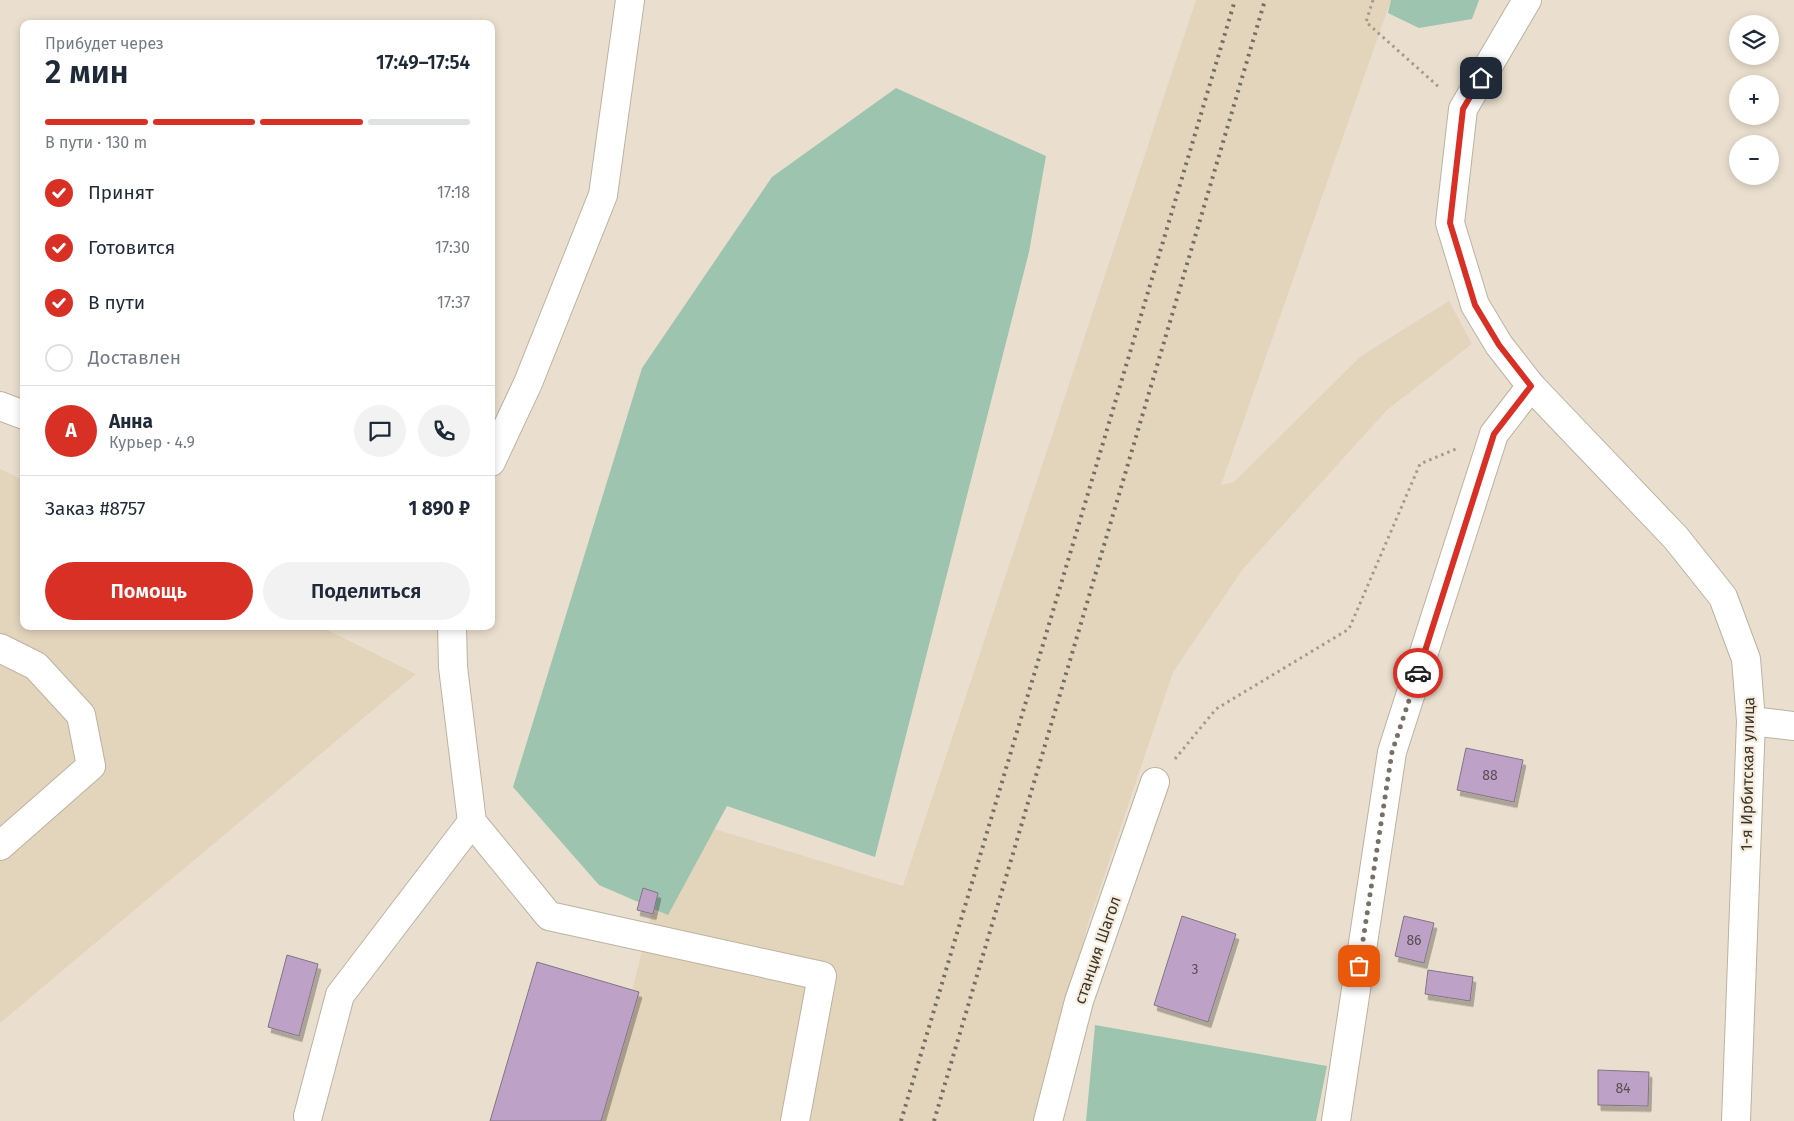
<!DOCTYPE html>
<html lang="ru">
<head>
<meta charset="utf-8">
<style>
	body { margin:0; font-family:"Fira Sans",sans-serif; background:#f2f2f3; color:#1f2937; height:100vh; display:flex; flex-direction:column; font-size:19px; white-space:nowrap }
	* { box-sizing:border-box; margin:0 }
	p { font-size:16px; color:#747a83 }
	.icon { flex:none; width:28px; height:28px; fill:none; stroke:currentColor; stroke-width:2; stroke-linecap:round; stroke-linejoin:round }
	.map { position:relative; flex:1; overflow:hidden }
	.side { position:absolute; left:20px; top:20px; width:475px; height:610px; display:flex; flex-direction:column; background:#fff; border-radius:10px; box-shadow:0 2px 8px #0003 }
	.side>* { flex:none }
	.tools { position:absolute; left:1729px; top:15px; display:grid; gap:10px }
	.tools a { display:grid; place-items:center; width:50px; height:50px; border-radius:50%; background:#fff; box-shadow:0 2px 8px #0003; font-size:25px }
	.pin { position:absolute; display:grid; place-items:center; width:42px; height:42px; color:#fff; margin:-21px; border-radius:10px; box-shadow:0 2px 8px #0006 }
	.courier { position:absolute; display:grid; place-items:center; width:50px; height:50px; margin:-25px; border:4px solid #d93025; border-radius:50%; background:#fff; color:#222; box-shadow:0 1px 6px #0007 }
	.headline em { font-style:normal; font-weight:600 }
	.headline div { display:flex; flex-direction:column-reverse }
	.headline { display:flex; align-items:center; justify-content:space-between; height:85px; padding:0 25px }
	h1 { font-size:32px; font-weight:600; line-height:38px }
	.bar { display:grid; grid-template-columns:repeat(4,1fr); gap:8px 5px; align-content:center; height:60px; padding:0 25px }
	.bar i { height:6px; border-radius:4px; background:#e0e1e3 }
	.bar .selected { background:#d93025 }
	.bar p { grid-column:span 4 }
	.line { display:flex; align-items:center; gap:12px; padding:0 25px; border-top:1px solid #e0e1e3 }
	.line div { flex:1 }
	.round { display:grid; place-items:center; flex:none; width:52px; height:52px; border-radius:26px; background:#f2f2f3 }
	ol { padding:0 25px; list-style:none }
	li { display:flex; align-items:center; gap:15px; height:55px }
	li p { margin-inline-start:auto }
	li .icon { padding:5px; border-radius:50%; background:#d93025; color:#fff; stroke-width:4 }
	li:last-child { color:#747a83 }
	li i { width:28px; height:28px; border:2px solid #e0e1e3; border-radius:50% }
	.action { display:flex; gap:10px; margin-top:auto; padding:10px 25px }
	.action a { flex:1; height:58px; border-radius:30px; background:#d93025; color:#fff; font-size:20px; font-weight:600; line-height:58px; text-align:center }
	.action a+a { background:#f2f2f3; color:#1f2937 }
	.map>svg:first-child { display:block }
	.built { fill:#e3d4bc }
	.green { fill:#9dc4ae }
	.building { fill:#bda1c7; stroke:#807584; filter:url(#shadow) }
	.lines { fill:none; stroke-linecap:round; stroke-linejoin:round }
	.minor-casing { stroke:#bcb2a1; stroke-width:30 }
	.path { stroke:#a39b8e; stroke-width:3; stroke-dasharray:2.5 4; stroke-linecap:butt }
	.minor { stroke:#fff; stroke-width:28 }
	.rail { stroke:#756e64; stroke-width:4; stroke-dasharray:2.5 5; stroke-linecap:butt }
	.done { stroke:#777066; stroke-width:5; stroke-dasharray:0 9 }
	.route { stroke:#d93025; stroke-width:6 }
	.labels { text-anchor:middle; stroke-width:4.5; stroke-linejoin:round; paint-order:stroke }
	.number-label { font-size:14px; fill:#5a5054 }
	.street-label { font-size:16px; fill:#39352e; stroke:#f7ecdb }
</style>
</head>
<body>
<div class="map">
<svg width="1794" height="1121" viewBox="0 0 1794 1121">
	<defs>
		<filter id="shadow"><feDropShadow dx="3" dy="5.5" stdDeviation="0" flood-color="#0004"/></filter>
	</defs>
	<rect width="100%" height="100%" fill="#eadfce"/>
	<g class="built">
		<polygon points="1196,0 1391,0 1221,485 1234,482 1361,356 1449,301 1472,344 1387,410 1243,569 1173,672 1088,924 1037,1121 600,1121 675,817 903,886"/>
		<polygon points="0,469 24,480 24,626 319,626 416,674 0,1023"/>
	</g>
	<g class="green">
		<polygon points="1391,0 1479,0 1472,19 1419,28 1388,13"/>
		<polygon points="896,88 1046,156 1029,252 875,857 727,806 668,915 599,885 513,787 642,368 772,177"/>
		<polygon points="1095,1025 1327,1066 1316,1121 1086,1121"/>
	</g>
	<g class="building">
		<polygon points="1466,748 1523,760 1514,802 1457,790"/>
		<polygon points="643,888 658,893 653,914 637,910"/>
		<polygon points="1182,916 1236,934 1208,1022 1154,1005"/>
		<polygon points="1404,916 1434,923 1424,963 1395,956"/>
		<polygon points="287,955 318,964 299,1036 268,1027"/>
		<polygon points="537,962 639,992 601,1121 490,1121"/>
		<polygon points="1428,970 1473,977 1470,1001 1425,994"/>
		<polygon points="1598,1070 1649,1072 1648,1106 1598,1105"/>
	</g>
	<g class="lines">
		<defs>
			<g id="minor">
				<polyline points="1527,0 1463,109 1450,223 1475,305 1499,345 1531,386 1676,538 1723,597 1746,659 1751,721 1736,1121"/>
				<polyline points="0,406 24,415"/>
				<polyline points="491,462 528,383 603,195 630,0"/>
				<polyline points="452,626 453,667 472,822 549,916 822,976 795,1121"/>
				<polyline points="0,648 36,666 81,715 91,766 0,846"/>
				<polyline points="1751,721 1794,726"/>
				<polyline points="308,1116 340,995 472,822"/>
				<polyline points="1048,1121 1079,1001 1155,782"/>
				<polyline points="1336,1121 1392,752 1494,434 1531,386"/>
			</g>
		</defs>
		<use href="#minor" class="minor-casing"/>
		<g class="path">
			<polyline points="1373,0 1366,22 1440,88"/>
			<polyline points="1175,759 1216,709 1349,629 1420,464 1456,449"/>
		</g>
		<use href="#minor" class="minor"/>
		<g class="rail">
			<polyline points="901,1121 1235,0"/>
			<polyline points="934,1121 1265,0"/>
		</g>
	</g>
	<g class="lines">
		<polyline class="done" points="1359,966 1392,752 1418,673"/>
		<polyline class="route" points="1418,673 1494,434 1531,386 1499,345 1475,305 1450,223 1463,109 1481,78"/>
	</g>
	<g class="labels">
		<g class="number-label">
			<text x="1490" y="780">88</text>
			<text x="1414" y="945">86</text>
			<text x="1195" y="974">3</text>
			<text x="1623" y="1093">84</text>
		</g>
		<g class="street-label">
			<text transform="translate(1747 774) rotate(-89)" y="6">1-я Ирбитская улица</text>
			<text transform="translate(1097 950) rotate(-71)" y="6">станция Шагол</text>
		</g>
	</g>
</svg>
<div class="tools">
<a><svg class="icon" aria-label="layers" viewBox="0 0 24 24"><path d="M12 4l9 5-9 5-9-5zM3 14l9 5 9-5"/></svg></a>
<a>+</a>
<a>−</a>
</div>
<div class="pin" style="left:1359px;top:966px;background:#ea580c"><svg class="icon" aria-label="bag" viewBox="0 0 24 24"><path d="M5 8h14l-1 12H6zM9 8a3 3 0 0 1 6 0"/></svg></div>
<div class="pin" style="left:1481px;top:78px;background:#1f2937"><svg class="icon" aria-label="home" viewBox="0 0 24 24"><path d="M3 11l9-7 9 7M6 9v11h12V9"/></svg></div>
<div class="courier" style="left:1418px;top:673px"><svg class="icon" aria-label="car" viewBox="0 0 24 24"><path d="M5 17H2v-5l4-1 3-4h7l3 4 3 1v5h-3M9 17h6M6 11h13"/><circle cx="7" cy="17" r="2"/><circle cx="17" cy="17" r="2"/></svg></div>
<section class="side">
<div class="headline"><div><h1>2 мин</h1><p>Прибудет через</p></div><em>17:49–17:54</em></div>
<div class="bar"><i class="selected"></i><i class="selected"></i><i class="selected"></i><i></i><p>В пути · 130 m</p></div>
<ol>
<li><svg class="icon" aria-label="check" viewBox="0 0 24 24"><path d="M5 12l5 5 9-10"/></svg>Принят<p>17:18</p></li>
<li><svg class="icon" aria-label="check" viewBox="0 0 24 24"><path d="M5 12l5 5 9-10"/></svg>Готовится<p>17:30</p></li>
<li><svg class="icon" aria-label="check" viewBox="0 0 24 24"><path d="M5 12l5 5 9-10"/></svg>В пути<p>17:37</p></li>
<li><i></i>Доставлен</li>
</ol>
<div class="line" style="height:90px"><b class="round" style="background:#d93025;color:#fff">А</b><div><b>Анна</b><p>Курьер · 4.9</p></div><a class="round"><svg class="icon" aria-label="chat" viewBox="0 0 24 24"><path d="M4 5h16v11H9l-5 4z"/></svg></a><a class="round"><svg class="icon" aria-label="phone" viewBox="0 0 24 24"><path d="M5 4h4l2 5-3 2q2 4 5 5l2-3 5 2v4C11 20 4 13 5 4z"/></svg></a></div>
<div class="line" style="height:65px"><div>Заказ #8757</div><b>1 890 ₽</b></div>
<div class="action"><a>Помощь</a><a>Поделиться</a></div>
</section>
</div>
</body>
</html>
